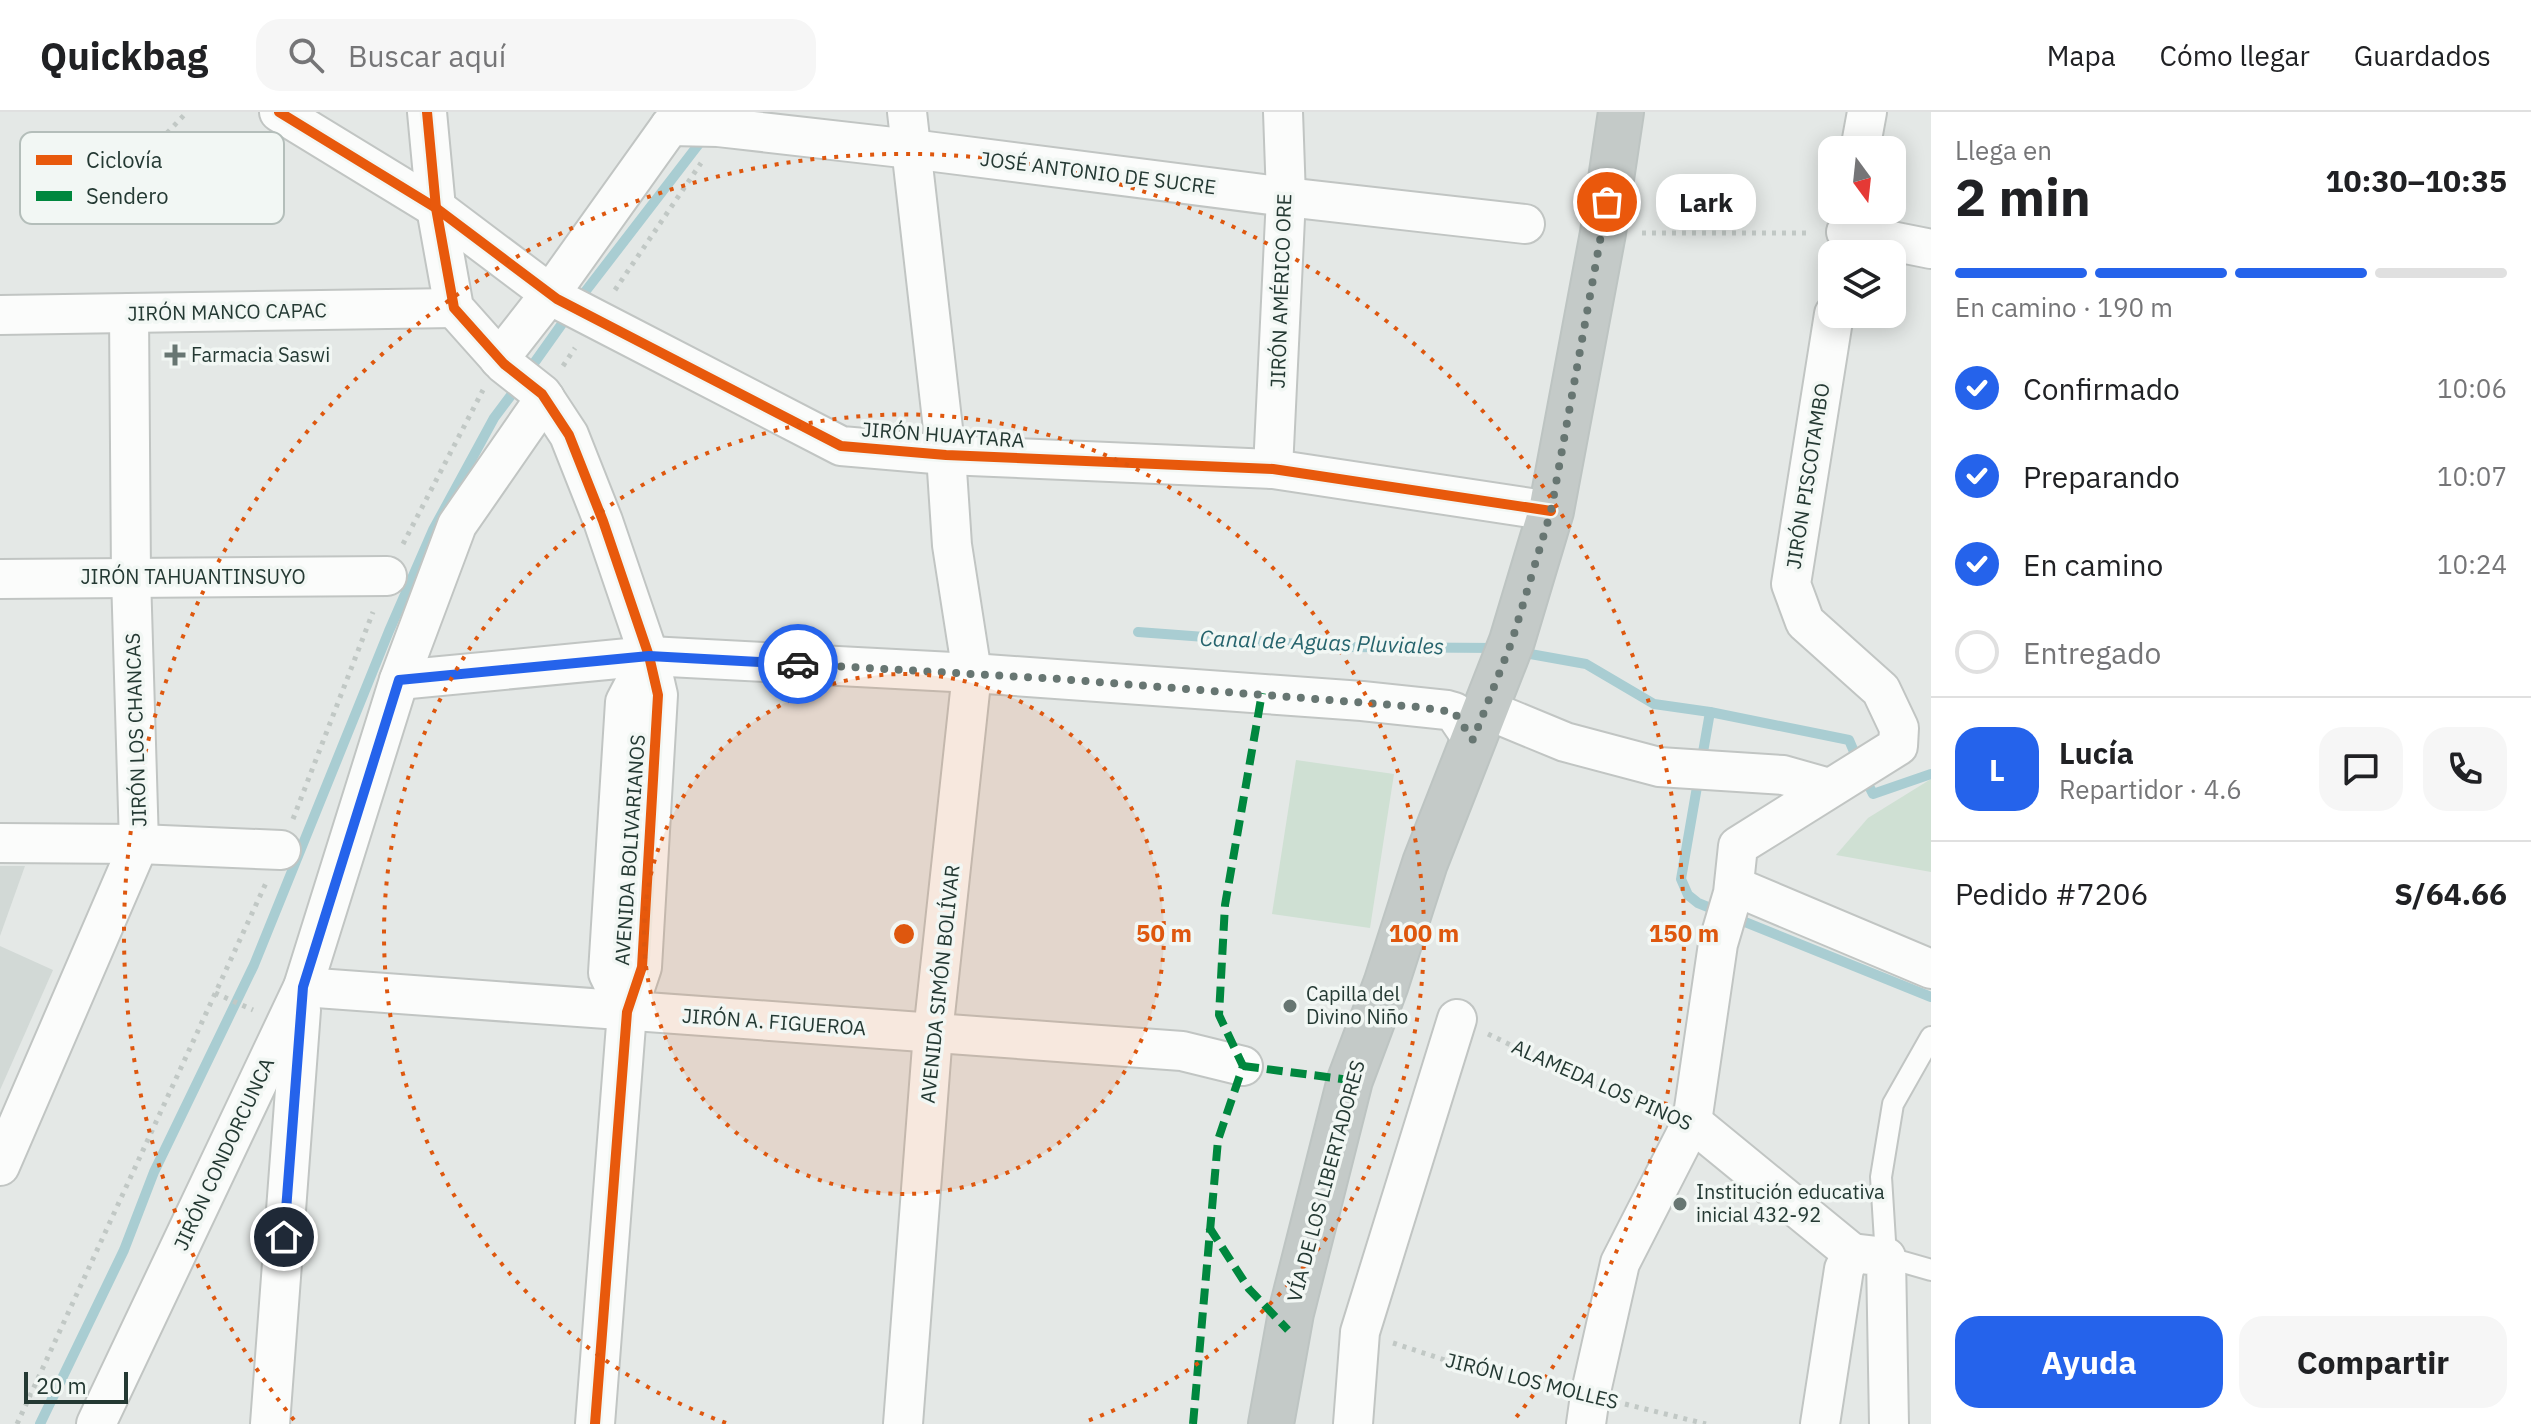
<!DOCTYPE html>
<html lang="es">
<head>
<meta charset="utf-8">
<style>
	body { margin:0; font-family:"IBM Plex Sans",sans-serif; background:#f6f6f6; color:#202124; height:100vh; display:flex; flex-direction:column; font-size:30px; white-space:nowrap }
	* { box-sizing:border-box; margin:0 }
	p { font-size:26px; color:#757577 }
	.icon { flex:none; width:44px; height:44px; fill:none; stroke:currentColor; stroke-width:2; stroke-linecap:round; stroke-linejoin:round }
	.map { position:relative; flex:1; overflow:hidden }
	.drawer { display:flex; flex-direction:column; background:#fff; width:600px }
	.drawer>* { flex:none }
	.needle { width:52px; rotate:165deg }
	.buttons { position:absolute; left:1818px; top:24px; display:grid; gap:16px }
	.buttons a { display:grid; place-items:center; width:88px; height:88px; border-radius:16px; background:#fff; box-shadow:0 4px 20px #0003; font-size:40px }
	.scale { position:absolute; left:24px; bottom:20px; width:104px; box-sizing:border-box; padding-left:8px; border:4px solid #243933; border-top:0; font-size:22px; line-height:28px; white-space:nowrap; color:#243933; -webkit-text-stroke:6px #f2f7f4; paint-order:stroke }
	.pin { position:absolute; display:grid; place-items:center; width:68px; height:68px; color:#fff; margin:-34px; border:4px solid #fff; border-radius:50%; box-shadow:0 2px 8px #0007 }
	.courier { position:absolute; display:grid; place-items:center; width:80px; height:80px; margin:-40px; border:6px solid #2563eb; border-radius:50%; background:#fff; color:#222; box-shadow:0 2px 10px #0007 }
	.bubble { position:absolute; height:56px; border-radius:24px; background:#fff; box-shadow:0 4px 20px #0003; font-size:26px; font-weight:700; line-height:56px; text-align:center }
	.overview em { font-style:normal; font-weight:700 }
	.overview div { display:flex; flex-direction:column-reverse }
	.overview { display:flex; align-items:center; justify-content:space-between; height:136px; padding:0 24px }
	h1 { font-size:52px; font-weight:700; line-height:60px }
	.bar { display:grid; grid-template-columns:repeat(4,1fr); gap:12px 8px; align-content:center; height:96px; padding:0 24px }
	.bar i { height:10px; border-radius:6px; background:#e0e0e0 }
	.bar .on { background:#2563eb }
	.bar p { grid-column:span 4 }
	.line { display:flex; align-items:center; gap:20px; padding:0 24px; border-top:2px solid #e0e0e0 }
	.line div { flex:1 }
	.round { display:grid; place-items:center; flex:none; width:84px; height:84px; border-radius:24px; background:#f6f6f6 }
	ol { padding:0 24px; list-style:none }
	li { display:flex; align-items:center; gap:24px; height:88px }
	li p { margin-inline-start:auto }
	li .icon { padding:8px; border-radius:50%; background:#2563eb; color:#fff; stroke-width:4 }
	li:last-child { color:#757577 }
	li i { width:44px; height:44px; border:4px solid #e0e0e0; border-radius:50% }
	.button { display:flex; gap:16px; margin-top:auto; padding:16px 24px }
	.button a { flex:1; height:92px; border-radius:24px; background:#2563eb; color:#fff; font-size:32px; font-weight:700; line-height:92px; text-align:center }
	.button a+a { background:#f6f6f6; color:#202124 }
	header { display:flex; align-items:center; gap:48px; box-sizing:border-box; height:112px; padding:0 40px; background:#fff; border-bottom:2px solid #e0e0e0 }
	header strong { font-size:38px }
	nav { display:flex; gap:44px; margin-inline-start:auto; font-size:28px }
	.search { width:560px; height:72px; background:#f6f6f6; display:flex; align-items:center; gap:20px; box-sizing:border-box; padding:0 28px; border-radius:24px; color:#757577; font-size:30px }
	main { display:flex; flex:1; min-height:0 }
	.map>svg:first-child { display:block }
	.built { fill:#d2d9d6 }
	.green { fill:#cfe0d3 }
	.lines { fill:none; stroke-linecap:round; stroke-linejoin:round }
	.stream { stroke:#a9cdd2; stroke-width:10 }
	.service-casing { stroke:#c1c5c3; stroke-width:24 }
	.minor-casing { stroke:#c1c5c3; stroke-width:42 }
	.trunk-casing { stroke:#bdc4c2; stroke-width:48 }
	.path { stroke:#c1c8c5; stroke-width:5; stroke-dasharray:4 6; stroke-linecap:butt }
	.service { stroke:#fbfcfb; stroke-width:20 }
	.minor { stroke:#fbfcfb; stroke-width:38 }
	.trunk { stroke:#c4cac8; stroke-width:44 }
	.quiet { stroke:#00873e; stroke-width:8; stroke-dasharray:16 8; stroke-linecap:butt }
	.cycleway-casing { stroke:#f2f7f4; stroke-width:15 }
	.cycleway { stroke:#e8590c; stroke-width:10 }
	.done { stroke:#677672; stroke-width:8; stroke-dasharray:0 14.4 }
	.route { stroke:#2563eb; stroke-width:10 }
	.ring { fill:none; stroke:#de570e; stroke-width:4; stroke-dasharray:4 8 }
	.poi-dot { fill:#677672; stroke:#f2f7f4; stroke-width:3 }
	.labels { text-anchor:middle; stroke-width:7; stroke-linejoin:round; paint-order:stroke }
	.street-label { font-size:20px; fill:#243933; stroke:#f2f7f4 }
	.poi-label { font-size:20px; fill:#243933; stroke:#f2f7f4; text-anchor:start }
	.water-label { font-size:22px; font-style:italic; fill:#26646d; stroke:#f2f7f4 }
	.key { fill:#f2f7f4; stroke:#b4beba; stroke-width:2 }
	.key-label { font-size:22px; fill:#243933 }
	.centre { fill:#de570e; stroke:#f2f7f4; stroke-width:4 }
	.ring-label { font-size:24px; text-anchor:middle; font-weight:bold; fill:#de570e; stroke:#f2f7f4; stroke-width:7; stroke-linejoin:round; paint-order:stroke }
</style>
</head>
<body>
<header>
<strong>Quickbag</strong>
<div class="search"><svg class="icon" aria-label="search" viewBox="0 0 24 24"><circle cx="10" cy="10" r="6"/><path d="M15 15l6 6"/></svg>Buscar aquí</div>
<nav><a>Mapa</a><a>Cómo llegar</a><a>Guardados</a></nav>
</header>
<main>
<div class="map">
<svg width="1931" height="1312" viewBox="0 0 1931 1312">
	<rect width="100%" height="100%" fill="#e4e8e6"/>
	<g class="built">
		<polygon points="0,754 25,754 0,824"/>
		<polygon points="0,834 53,858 0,978"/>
	</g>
	<g class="green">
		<polygon points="1296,648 1394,662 1370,816 1272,802"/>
		<polygon points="1931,667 1931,760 1836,743 1868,706"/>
	</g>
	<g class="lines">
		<g class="stream">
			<polyline points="578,189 705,24"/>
			<polyline points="527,261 569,202"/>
			<polyline points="1138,520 1340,535 1499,536"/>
			<polyline points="1519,540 1586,552 1654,592 1710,600 1849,628 1858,649"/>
			<polyline points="1710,600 1681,767 1688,783 1698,791 1931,885"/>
			<polyline points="1864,664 1873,682 1931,662"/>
			<polyline points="40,1312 124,1138 154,1060 254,853 389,519 433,418 494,306 518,274"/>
		</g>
		<defs>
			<polyline id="service" points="1931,925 1893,992 1881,1065 1886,1145 1931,1158"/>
			<g id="minor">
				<polyline points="279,0 436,96 557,187 841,334 946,343 1273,357 1551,399"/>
				<polyline points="427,0 436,96 454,196 504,252 542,282 569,323 603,409 649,544 658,583 642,855 627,900 595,1312"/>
				<polyline points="670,14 718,15 911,37 1286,85 1525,112"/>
				<polyline points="1860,38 1867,0"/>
				<polyline points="1846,120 1931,137"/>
				<polyline points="0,203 454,196"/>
				<polyline points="499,247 550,182 670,14 687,0"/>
				<polyline points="1273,357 1286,85 1283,0"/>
				<polyline points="0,467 387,464"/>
				<polyline points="399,568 649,544 972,561 1362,589 1447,598 1454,600 1473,628"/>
				<polyline points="1485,597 1565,630 1659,655 1783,663 1829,676"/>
				<polyline points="0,731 139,732 281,738"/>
				<polyline points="1734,774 1931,857"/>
				<polyline points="303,875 1182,939 1243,954"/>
				<polyline points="627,900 608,861 625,590 649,544"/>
				<polyline points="1692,1010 1852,1141"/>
				<polyline points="0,1054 139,732 131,464 129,201"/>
				<polyline points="1852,1141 1886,1145 1889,1312"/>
				<polyline points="96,1312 303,875 399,568 457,413 545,286"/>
				<polyline points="270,1312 301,898"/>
				<polyline points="903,1312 933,921 972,561 952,433 946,343 907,0"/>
				<polyline points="1353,1312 1360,1220 1457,907"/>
				<polyline points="1586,1312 1590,1284 1620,1151 1692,1010 1718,832 1733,781 1738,734 1898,634 1899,616 1881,578 1805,510 1791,472 1834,202"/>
				<polyline points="1820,1312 1844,1157 1852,1141"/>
			</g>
			<polyline id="trunk" points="1271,1312 1291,1201 1350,968 1386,872 1425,751 1512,529 1551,399 1603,121 1621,0"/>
		</defs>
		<use href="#service" class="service-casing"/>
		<use href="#minor" class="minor-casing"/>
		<use href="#trunk" class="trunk-casing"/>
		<g class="path">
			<polyline points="167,21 187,0"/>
			<polyline points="1642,121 1812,121"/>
			<polyline points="615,178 701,51"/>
			<polyline points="563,254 575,236"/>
			<polyline points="403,432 483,278"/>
			<polyline points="293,707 373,500"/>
			<polyline points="215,881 253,898"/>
			<polyline points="1488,922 1600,976 1657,997"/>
			<polyline points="1393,1231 1448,1249 1557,1276"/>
			<polyline points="1625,1292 1706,1312"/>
			<polyline points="17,1312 266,771"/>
		</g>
		<use href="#service" class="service"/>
		<use href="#minor" class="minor"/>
		<use href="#trunk" class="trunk"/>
		<g class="quiet">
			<polyline points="1243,954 1350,968"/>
			<polyline points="1209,1115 1249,1177 1288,1218"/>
			<polyline points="1193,1312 1218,1028 1243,954 1219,903 1225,793 1262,581"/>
		</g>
		<defs>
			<g id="cycleway">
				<polyline points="279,0 436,96 557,187 841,334 946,343 1273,357 1551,399"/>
				<polyline points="427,0 436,96 454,196 504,252 542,282 569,323 603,409 649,544 658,583 642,855 627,900 595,1312"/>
			</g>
		</defs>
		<use href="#cycleway" class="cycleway-casing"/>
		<use href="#cycleway" class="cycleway"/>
	</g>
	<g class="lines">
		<polyline class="done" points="798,552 1059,567 1418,595 1454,600 1473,628 1512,529 1551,399 1607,90"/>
		<polyline class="route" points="284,1125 303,875 399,568 649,544 798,552"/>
	</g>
	<circle cx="904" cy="822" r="260" fill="#de570e" fill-opacity=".12"/>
	<g class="ring">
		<circle cx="904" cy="822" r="260"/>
		<path d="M726 1311A520 520 0 1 1 1082 1311"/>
		<path d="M294 1308A780 780 0 1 1 1514 1308"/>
	</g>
	<g class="poi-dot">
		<path d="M171 231h8v8h8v8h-8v8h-8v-8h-8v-8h8z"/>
		<circle cx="1290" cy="894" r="8"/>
		<circle cx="1680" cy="1092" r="8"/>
	</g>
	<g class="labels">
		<g class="street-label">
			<text transform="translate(1098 61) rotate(7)" y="7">JOSÉ ANTONIO DE SUCRE</text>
			<text transform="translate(1281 179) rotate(-88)" y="7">JIRÓN AMÉRICO ORE</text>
			<text transform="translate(227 200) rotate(-1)" y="7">JIRÓN MANCO CAPAC</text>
			<text transform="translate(943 323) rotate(4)" y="7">JIRÓN HUAYTARA</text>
			<text transform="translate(1808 364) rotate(-81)" y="7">JIRÓN PISCOTAMBO</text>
			<text x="193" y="472">JIRÓN TAHUANTINSUYO</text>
			<text transform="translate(136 618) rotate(-92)" y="7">JIRÓN LOS CHANCAS</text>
			<text transform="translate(630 738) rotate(-86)" y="7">AVENIDA BOLIVARIANOS</text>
			<text transform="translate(940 872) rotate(-84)" y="7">AVENIDA SIMÓN BOLÍVAR</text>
			<text transform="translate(774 910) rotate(4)" y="7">JIRÓN A. FIGUEROA</text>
			<text transform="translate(1602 973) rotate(24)" y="7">ALAMEDA LOS PINOS</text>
			<text transform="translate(224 1042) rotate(-65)" y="7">JIRÓN CONDORCUNCA</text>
			<text transform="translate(1326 1069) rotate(-75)" y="7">VÍA DE LOS LIBERTADORES</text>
			<text transform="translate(1532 1269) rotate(14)" y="7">JIRÓN LOS MOLLES</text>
		</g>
		<g class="poi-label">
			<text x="191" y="250">Farmacia Saswi</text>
			<text x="1306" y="889">Capilla del<tspan x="1306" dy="23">Divino Niño</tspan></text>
			<text x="1696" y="1087">Institución educativa<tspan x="1696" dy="23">inicial 432-92</tspan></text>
		</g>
		<g class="water-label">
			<text transform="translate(1322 530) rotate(2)" y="8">Canal de Aguas Pluviales</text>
		</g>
	</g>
	<rect x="20" y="20" width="264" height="92" rx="12" class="key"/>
	<rect x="36" y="43" width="36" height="10" fill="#e8590c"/>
	<rect x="36" y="79" width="36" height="10" fill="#00873e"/>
	<g class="key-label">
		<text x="86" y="56">Ciclovía</text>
		<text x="86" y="92">Sendero</text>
	</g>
	<circle cx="904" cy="822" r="12" class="centre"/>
	<g class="ring-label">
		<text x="1164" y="830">50 m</text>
		<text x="1424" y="830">100 m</text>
		<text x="1684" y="830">150 m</text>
	</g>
</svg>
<div class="buttons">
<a><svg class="needle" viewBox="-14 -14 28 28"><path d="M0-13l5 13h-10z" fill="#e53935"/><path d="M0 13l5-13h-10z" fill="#757577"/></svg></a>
<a><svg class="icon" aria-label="layers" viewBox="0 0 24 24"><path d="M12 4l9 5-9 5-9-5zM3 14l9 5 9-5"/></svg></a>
</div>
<div class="scale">20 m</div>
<div class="pin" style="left:1607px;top:90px;background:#ea580c"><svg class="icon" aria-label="bag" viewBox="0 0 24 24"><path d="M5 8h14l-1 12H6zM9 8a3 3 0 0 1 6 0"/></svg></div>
<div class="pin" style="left:284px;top:1125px;background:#1f2937"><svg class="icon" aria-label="home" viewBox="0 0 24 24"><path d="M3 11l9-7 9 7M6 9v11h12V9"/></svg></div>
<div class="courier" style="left:798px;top:552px"><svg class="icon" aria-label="car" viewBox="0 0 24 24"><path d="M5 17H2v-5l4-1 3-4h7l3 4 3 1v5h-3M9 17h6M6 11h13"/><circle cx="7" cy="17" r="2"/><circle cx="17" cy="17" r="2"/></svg></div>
<div class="bubble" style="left:1656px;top:62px;width:100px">Lark</div>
</div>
<section class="drawer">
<div class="overview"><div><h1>2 min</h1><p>Llega en</p></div><em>10:30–10:35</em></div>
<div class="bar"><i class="on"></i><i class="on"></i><i class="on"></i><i></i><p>En camino · 190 m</p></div>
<ol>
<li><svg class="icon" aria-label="check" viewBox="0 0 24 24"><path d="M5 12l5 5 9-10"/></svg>Confirmado<p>10:06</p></li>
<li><svg class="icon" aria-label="check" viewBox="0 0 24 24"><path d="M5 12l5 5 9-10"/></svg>Preparando<p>10:07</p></li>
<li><svg class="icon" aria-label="check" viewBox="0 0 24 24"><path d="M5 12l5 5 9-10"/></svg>En camino<p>10:24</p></li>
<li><i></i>Entregado</li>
</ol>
<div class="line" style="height:144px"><b class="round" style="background:#2563eb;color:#fff">L</b><div><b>Lucía</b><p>Repartidor · 4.6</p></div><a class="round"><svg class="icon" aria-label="chat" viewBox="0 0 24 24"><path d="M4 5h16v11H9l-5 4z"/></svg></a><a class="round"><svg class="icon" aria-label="phone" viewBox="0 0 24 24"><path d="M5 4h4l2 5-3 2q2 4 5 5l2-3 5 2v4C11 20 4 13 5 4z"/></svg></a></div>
<div class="line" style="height:104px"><div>Pedido #7206</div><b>S/64.66</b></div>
<div class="button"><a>Ayuda</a><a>Compartir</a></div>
</section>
</main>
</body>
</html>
